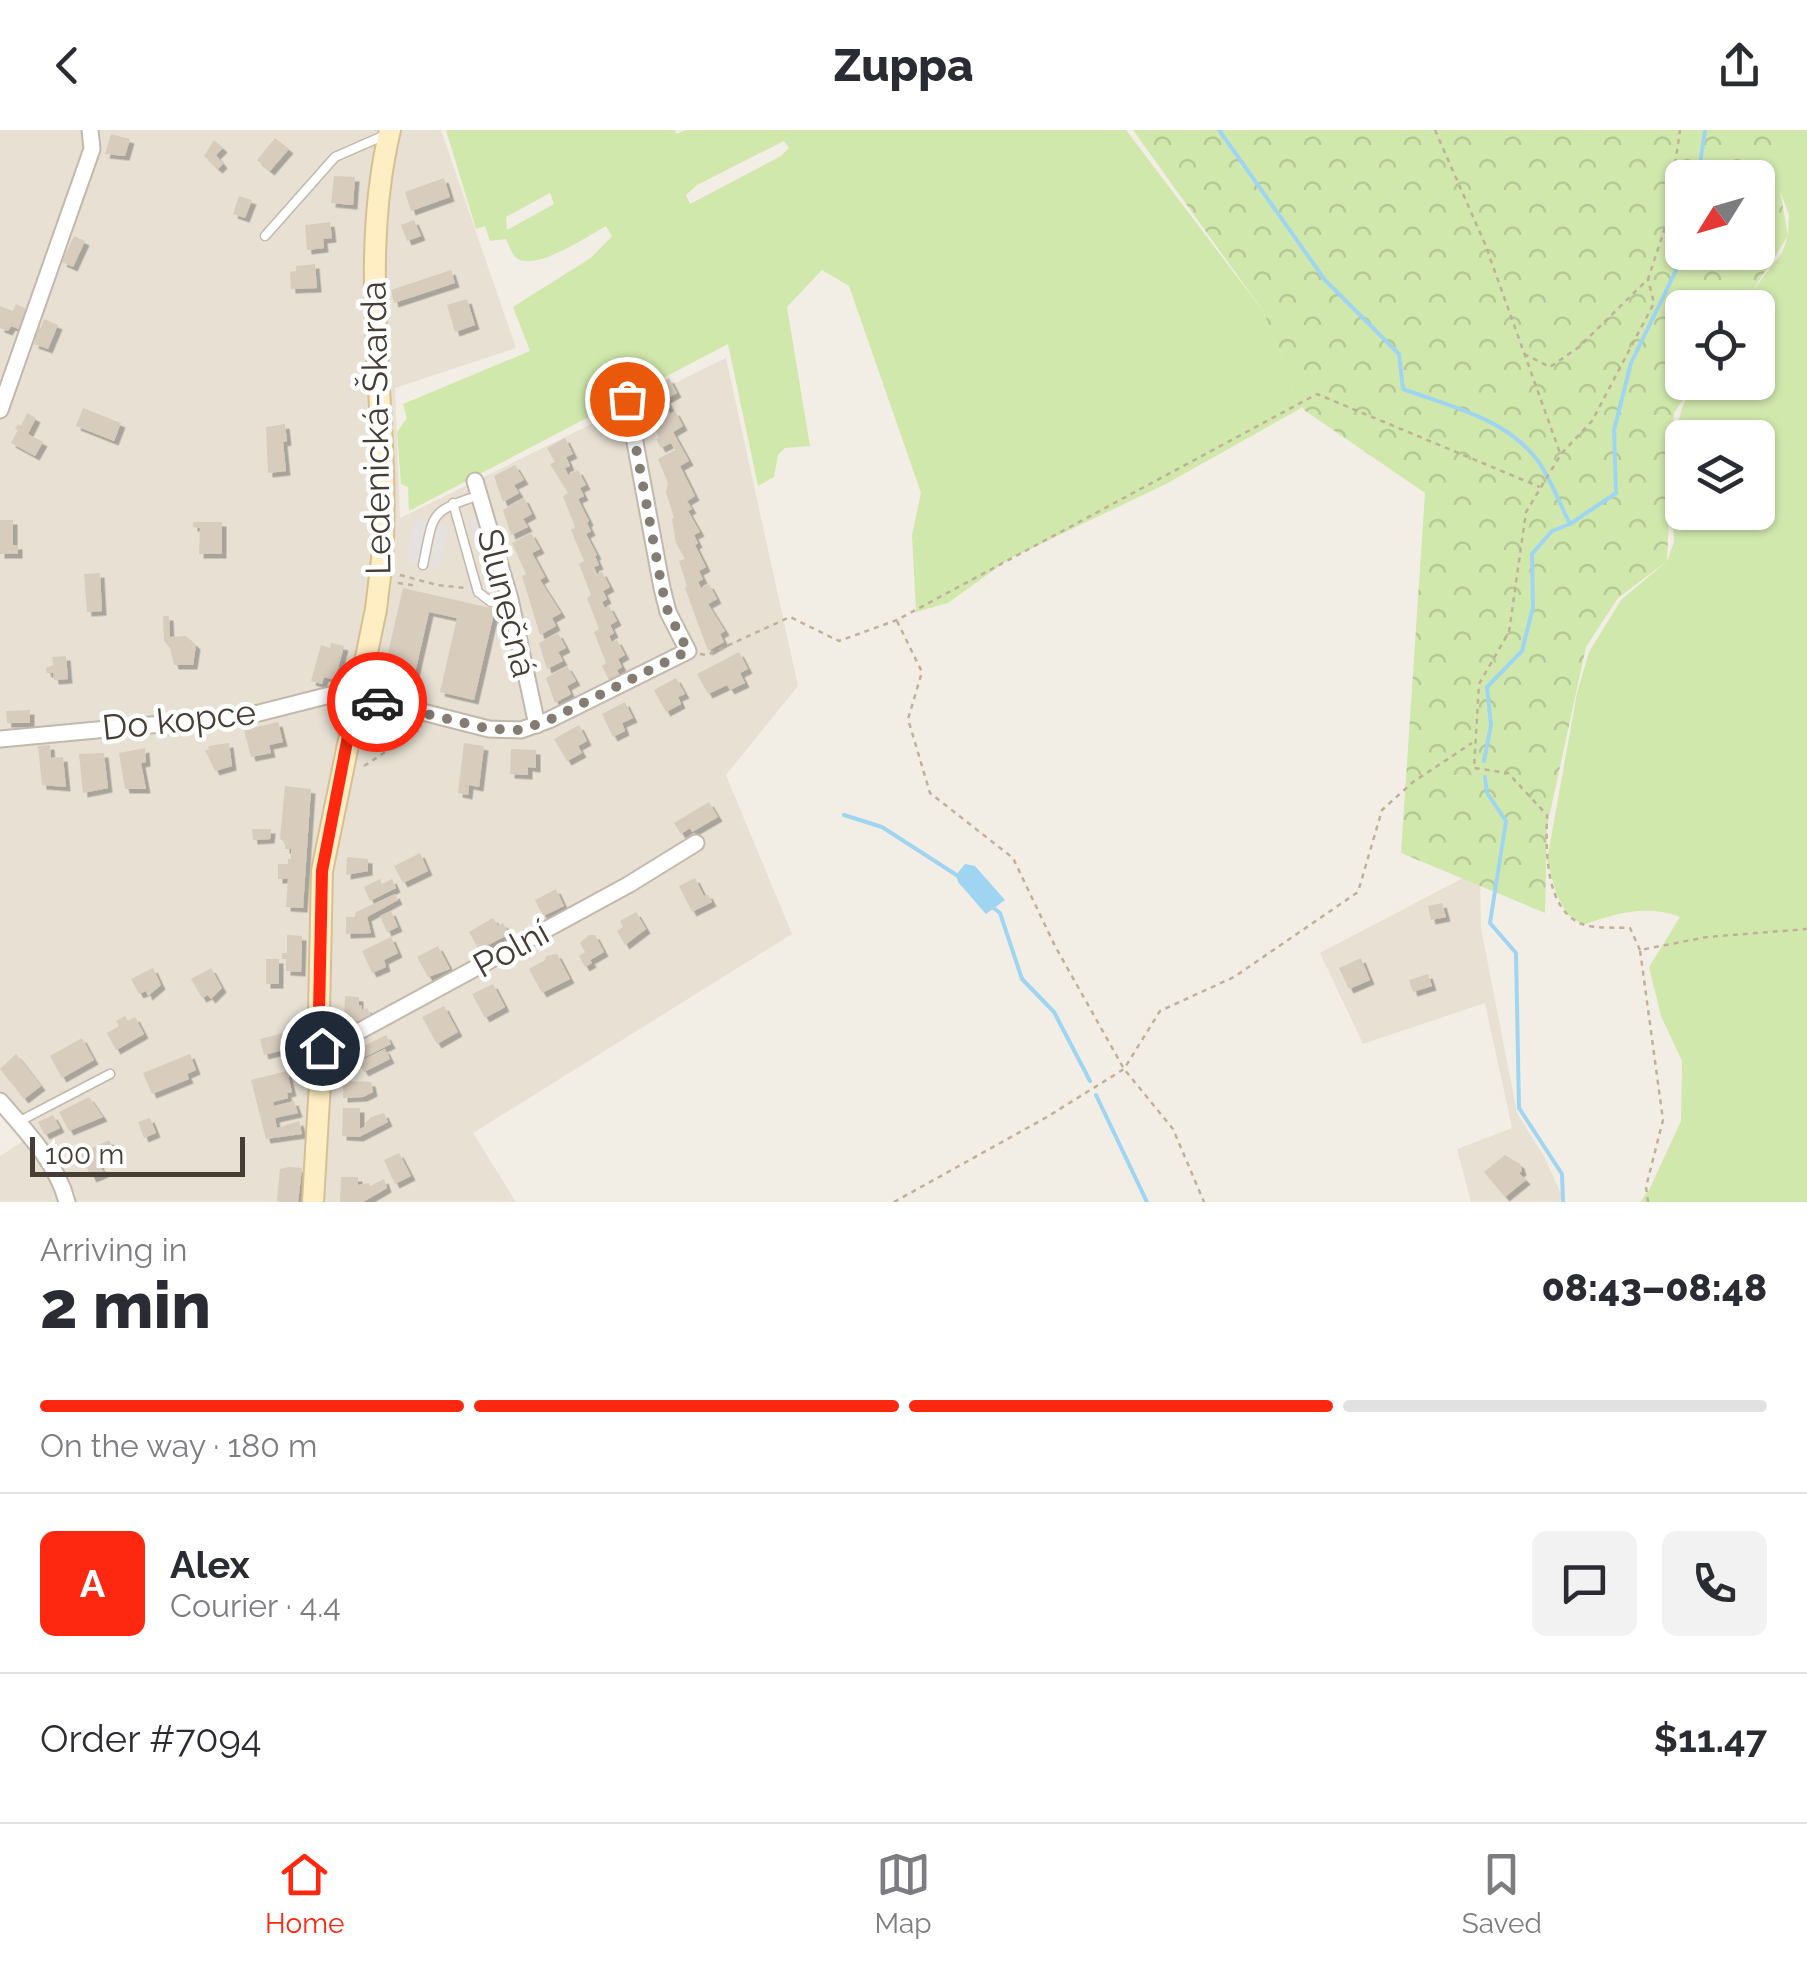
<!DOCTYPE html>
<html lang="en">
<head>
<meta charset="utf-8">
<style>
	body { margin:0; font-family:Raleway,sans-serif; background:#f2f2f3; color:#2b2b33; height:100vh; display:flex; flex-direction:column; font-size:38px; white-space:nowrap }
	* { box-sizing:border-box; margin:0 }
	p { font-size:32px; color:#7c7c81 }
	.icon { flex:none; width:55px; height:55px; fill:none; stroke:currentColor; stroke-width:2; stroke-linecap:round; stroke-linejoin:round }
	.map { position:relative; height:1072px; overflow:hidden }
	.side { display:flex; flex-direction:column; background:#fff; flex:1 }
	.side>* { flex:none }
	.needle { width:65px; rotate:233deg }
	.controls { position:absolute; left:1665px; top:30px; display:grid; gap:20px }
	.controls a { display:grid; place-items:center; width:110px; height:110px; border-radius:15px; background:#fff; box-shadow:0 2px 8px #0004; font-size:50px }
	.scale { position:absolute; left:30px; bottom:25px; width:215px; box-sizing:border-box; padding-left:10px; border:5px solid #463e35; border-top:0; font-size:28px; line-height:35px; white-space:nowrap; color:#463e35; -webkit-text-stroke:8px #fff; paint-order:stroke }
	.pin { position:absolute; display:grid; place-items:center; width:85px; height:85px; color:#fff; margin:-42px; border:5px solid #fff; border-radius:50%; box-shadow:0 2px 10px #0007 }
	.courier { position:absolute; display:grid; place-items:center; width:100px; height:100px; margin:-50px; border:8px solid #fe2811; border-radius:50%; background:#fff; color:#222; box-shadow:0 2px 12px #0007 }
	.head em { font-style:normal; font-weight:800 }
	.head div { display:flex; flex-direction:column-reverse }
	.head { display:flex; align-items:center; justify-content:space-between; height:170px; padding:0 40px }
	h1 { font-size:65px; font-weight:800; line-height:75px }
	.bar { display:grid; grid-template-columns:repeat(4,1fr); gap:15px 10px; align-content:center; height:120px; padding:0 40px }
	.bar i { height:12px; border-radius:8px; background:#e1e1e2 }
	.bar .selected { background:#fe2811 }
	.bar p { grid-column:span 4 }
	.line { display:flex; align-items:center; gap:25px; padding:0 40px; border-top:2px solid #e1e1e2 }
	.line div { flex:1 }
	.round { display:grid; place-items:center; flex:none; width:105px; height:105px; border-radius:15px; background:#f2f2f3 }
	header { display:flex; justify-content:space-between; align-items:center; height:130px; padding:0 40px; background:#fff; font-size:45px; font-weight:800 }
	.menu { display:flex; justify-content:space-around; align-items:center; height:140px; border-top:2px solid #e1e1e2; background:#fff; font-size:28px; color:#7c7c81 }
	.menu a { display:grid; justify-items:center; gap:5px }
	.menu .selected { color:#fe2811 }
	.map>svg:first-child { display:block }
	.residential { fill:#e7e0d3 }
	.green { fill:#d1e8ad; fill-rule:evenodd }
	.forest { fill:url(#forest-crowns); fill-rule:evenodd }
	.parking { fill:#e4e1de }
	.water { fill:#a0d5f1 }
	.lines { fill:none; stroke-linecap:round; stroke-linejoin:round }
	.stream { stroke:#a0d5f1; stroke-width:4 }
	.building { fill:#d8ccbd; filter:url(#shadow) }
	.lane-casing { stroke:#c2b8ab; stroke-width:11 }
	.street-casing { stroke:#c2b8ab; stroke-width:19 }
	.secondary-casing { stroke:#d4c094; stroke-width:24 }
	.path { stroke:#c1b099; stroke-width:2.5; stroke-dasharray:5 5; stroke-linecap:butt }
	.lane { stroke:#fff; stroke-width:8 }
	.street { stroke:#fff; stroke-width:15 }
	.secondary { stroke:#ffedc3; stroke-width:20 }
	.done { stroke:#837c73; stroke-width:10; stroke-dasharray:0 18 }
	.route { stroke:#fe2811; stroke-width:12 }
	.labels { text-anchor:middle; stroke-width:9; stroke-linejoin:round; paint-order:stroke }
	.street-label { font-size:35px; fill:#463e35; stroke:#fff }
</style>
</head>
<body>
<header><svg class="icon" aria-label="back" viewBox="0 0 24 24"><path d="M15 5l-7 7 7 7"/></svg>Zuppa<svg class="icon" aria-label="share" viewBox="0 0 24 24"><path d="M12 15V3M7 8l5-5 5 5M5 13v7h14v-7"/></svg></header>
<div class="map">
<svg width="1807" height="1072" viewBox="0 0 1807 1072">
	<defs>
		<pattern id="forest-crowns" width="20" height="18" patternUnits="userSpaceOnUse" patternTransform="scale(2.5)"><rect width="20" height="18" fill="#d1e8ad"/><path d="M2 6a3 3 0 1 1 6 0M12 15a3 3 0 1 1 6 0" fill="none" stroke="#b5c895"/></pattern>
		<filter id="shadow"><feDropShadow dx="4.5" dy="4.5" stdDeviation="0" flood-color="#0004"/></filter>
	</defs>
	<rect width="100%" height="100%" fill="#f3eee5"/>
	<g class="residential">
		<polygon points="0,0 441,0 516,218 395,258 400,388 726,228 798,556 726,645 792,804 473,1003 516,1072 0,1072 0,1026 25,1010 3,983 0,985"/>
		<polygon points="1480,739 1481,798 1517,983 1545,1028 1561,1064 1560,1072 1471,1072 1457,1019 1512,998 1485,873 1363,914 1320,823"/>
	</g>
	<g class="green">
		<path d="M446 0H675L676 4 686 0H1126L1263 181 1303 277 1166 354 1009 429 948 473 916 482 912 405 921 363 849 156 822 140 787 177 810 316 785 318 778 325 774 347 758 356 728 214 409 381 408 357 401 354 397 302 407 288 403 274 530 221 513 177 592 127 612 106 606 96C588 106 538 140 518 129 512 126 509 115 506 109L490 111 485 96 476 99ZM784 11 789 18 781 26 690 74 686 65 697 55ZM550 63 554 74 507 100 506 87Z"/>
		<path d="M1771 0H1807V1072H1640L1649 1060 1681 991 1682 931 1661 886 1649 837 1680 787C1647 774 1614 784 1583 795L1567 784 1556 763 1547 730 1577 563 1589 522 1621 470 1667 431 1674 412 1670 326 1682 278 1693 253 1758 252V178L1740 177 1782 123 1788 106 1789 85 1778 55ZM1682 308H1758V382H1682Z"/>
	</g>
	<path class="forest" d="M1133 0H1775L1780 60 1788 106 1742 177 1682 178V252L1694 253 1674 283 1667 431 1618 468 1586 517 1547 697 1545 783 1401 723 1425 363 1304 280 1263 181ZM1682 48H1758V122H1682Z"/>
	<g class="parking">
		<polygon points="480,387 500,459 489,462 469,390"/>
		<polygon points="415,388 449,396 439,440 406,432"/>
	</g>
	<polygon class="water" points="965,734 975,736 1005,770 986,784 958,752 956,745"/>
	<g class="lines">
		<g class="stream">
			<path d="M1219 0 1325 150 1399 224 1403 259C1449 276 1508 289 1538 331 1551 350 1560 374 1570 394"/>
			<polyline points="1698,48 1705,0"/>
			<polyline points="1484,631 1491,595 1487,557 1522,521 1533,477 1532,424 1552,401 1570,394 1616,363 1614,300 1631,233 1685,122"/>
			<polyline points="1485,647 1487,663 1506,691 1490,793 1516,823 1519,978 1562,1044 1563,1072"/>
			<polyline points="844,685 882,697 958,746"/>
			<polyline points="991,776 1000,783 1022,849 1054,882 1090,951"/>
			<polyline points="1096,965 1147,1072"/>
		</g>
	</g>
	<g class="building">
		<polygon points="111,4 130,9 125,26 105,24"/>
		<polygon points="275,8 289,19 270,41 257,30"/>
		<polygon points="214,10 223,18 216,25 223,34 218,39 204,26"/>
		<polygon points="334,46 355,47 353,75 331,73"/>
		<polygon points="444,48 450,67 411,81 405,62"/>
		<polygon points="239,66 252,70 245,88 233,84"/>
		<polygon points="414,90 421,106 407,111 401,95"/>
		<polygon points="330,92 332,108 323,109 324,118 307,120 305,95"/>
		<polygon points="74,106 85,111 73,137 62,132"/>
		<polygon points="315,134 317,158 291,159 290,142 296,141 296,136"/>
		<polygon points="451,140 455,153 394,173 391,160"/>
		<polygon points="467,169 475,195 455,202 447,175"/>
		<polygon points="16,174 26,179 19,199 11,196 8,201 0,198 0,176 13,181"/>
		<polygon points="44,189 58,195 48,219 34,214 38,197 41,198"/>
		<polygon points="669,248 677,263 666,269 670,277 668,278 670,284 675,281 683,296 673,302 689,331 680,336 695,366 687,371 692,379 688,381 700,402 694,405 698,413 695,415 706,437 699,441 703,449 698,452 701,458 709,454 717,469 708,474 725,501 720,504 724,512 708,521 685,458 687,456 679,431 685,429 676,413 672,389 674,388 666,362 668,353 658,329 675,320 671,313 661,318 656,309 659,308 653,293 657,291 644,261"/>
		<polygon points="83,278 121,293 114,311 76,296"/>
		<polygon points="27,283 36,288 28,304 43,312 35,326 11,313 18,300 15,299 18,294 21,296"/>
		<polygon points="285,294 287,311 283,312 286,341 268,343 266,297"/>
		<polygon points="565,308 573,324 566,327 570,336 565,338 568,345 578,340 586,355 580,358 584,366 578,369 589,391 587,393 591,401 586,404 597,425 595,426 599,435 594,437 597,444 602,442 610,457 603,461 607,469 602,472 605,478 609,476 617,491 610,495 614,503 609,506 612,512 617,510 625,525 618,529 622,537 617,540 620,546 610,552 602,536 606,533 594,502 599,499 587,468 591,465 579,434 584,431 571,400 575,397 563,366 568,363 550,334 555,332 547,318"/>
		<polygon points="515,335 524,350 514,355 519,363 503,372 494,346"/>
		<polygon points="524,368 532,384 523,389 528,397 511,405 503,380"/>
		<polygon points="0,390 13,390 13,415 18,415 18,424 0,424"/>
		<polygon points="193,392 222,392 222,424 199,424 200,398 193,397"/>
		<polygon points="531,403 540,419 532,423 545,447 540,450 561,483 552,488 556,496 540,505 522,446 526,444 512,413"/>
		<polygon points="100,443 102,481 87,482 84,444"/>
		<polygon points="403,458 495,479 474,570 440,562 457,488 429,482 412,556 382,549"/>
		<polygon points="163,486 169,486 170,507 186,506 196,515 193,535 174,535 170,518 164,511"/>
		<polygon points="558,503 566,518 558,522 563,531 547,539 539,513"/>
		<polygon points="331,513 344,516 335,550 324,547 322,554 311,551 321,515 330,518"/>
		<polygon points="739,522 748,539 740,543 745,553 730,560 727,555 708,564 697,544"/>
		<polygon points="66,526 68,549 54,550 53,543 47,543 46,538 53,535 52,527"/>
		<polygon points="567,536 576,551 567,556 571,564 555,573 546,548"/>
		<polygon points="676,548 685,564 678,567 681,574 666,582 654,560"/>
		<polygon points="625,572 633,588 622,593 625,601 613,607 602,584"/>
		<polygon points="30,580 30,593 7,593 6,581"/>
		<polygon points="278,592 283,612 269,615 271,623 251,627 244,600"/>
		<polygon points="579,595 587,611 578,616 582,623 567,631 554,609"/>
		<polygon points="229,613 232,636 215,641 205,620 209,620 208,616"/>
		<polygon points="464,613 484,616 479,657 469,655 468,665 458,663"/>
		<polygon points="50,615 51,628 63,627 66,657 42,655 38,616"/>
		<polygon points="145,618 146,632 141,633 146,659 125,659 119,623"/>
		<polygon points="511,619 536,620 536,638 528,637 528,645 510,644"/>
		<polygon points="104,623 108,658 83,663 79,624"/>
		<polygon points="285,656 311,659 303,778 286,777 288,749 278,749 278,734 288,734 288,729 291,729 291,719 285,719 285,712 280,709"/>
		<polygon points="709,672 718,687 692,702 690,698 681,704 674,693"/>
		<polygon points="252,699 271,699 270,709 253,710"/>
		<polygon points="420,723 428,741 403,753 394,736"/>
		<polygon points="347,727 368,729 368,741 346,745"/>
		<polygon points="695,748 704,766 708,764 712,772 692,782 679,756"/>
		<polygon points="380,749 382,754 392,749 396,758 370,771 364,757"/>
		<polygon points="556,759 564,776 543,786 535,770"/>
		<polygon points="395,764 398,770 367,787 371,803 346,804 346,787 355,787 356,782"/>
		<polygon points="1442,773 1446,787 1431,790 1428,776"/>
		<polygon points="391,781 398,797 387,802 380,786"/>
		<polygon points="636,782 646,799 625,815 617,801 623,797 620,791"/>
		<polygon points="493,788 498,796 503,793 509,804 479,820 469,802"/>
		<polygon points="287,805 302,806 301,842 286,841 286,829 282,829 282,823 287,823"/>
		<polygon points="589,805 595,805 604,822 590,830 592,833 585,837 579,826 585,822 580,813"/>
		<polygon points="391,807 398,823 384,830 386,837 372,843 362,821"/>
		<polygon points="438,816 450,839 428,847 417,827"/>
		<polygon points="557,824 570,849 542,863 529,839 545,830 546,826"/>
		<polygon points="1361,828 1370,850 1349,859 1339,838"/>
		<rect x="266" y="829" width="13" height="25"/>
		<polygon points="153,838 161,855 148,866 146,861 139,864 131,849"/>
		<polygon points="211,838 222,858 211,869 208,865 202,868 191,849"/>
		<polygon points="1428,844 1432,856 1413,862 1409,850"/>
		<polygon points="493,854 505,877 485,888 472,864"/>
		<polygon points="345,866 359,867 359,875 362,876 362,880 367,878 371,886 356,894 344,894"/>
		<polygon points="444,876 458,902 437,914 422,887"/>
		<polygon points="125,886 128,891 135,887 144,904 116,920 107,903 119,896 116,891"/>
		<polygon points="299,899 303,915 264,925 260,909"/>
		<polygon points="386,905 391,914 359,930 354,921"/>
		<polygon points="82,908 94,930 62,948 50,926"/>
		<polygon points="385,919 390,929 364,942 358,932"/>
		<polygon points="16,924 41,956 24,969 0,939"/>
		<polygon points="190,924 196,940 187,944 189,949 152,964 143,943"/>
		<polygon points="287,941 292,962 287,963 288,968 273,972 274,976 294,971 298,983 275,988 277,998 299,991 302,1004 266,1009 251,950"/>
		<polygon points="343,951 371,952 373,962 363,967 343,968"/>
		<polygon points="89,967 103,987 69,1001 59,982"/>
		<polygon points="343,978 360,978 360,999 366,996 365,993 371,987 384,983 388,992 359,1007 342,1006"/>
		<polygon points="53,985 60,998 45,1005 38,992"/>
		<polygon points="150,988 156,1003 144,1008 138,992"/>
		<polygon points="109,1010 117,1025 99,1034 104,1043 92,1048 80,1024"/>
		<polygon points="399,1023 411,1046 395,1054 384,1030"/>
		<polygon points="1505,1025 1520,1034 1522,1041 1519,1043 1526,1050 1505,1067 1484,1042"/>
		<polygon points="289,1037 302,1038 298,1072 280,1072 277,1070 280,1039"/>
		<polygon points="341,1047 358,1047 358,1055 369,1053 370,1056 384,1049 387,1058 363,1072 340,1072"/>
	</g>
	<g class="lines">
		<defs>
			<g id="lane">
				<polyline points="265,106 335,27 385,5"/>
				<polyline points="453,373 478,462 491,472 510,469"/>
				<path d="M423 435C434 383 428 382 480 365"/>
				<polyline points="18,992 110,944"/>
			</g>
			<g id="street">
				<polyline points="0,280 92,19 90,0"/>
				<polyline points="604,293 631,288"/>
				<polyline points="475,351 510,469 537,595"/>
				<polyline points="0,609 247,586 330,565 356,565 489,599 521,600 549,590 688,521 668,482 662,458 627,269"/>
				<polyline points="322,918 345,909 628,755 696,713"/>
				<path d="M0 971C26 1001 57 1033 67 1072"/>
			</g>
			<path id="secondary" d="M313 1072 322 918 319 882 322 741 376 479 382 429C391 286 356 142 390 0"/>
		</defs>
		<use href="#lane" class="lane-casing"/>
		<use href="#street" class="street-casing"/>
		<use href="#secondary" class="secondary-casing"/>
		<g class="path">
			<polyline points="1435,0 1485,114 1560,323"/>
			<polyline points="1524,224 1550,237 1579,217 1648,149 1667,92 1680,0"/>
			<polyline points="400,445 437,455 465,458"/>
			<polyline points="398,453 418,456"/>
			<polyline points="897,491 922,542 908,589 930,663 1013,728 1055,816 1124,939 1173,999 1204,1072"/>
			<polyline points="700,524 707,525 790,487 839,511 897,490 1317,264 1540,357"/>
			<polyline points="364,636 420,599 421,595"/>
			<path d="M1640 820 1630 798C1616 797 1596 799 1582 794 1544 779 1546 718 1547 685L1508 643 1474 638 1479 554 1509 502 1526 382 1561 324 1592 291 1654 173 1648 149"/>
			<polyline points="894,1072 1047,987 1124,939 1160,881 1234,847 1358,762 1382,680 1413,652 1472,613"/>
			<polyline points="1648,1072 1646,1057 1663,990 1640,820 1707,807 1807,799"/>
		</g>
		<use href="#lane" class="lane"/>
		<use href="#street" class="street"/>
		<use href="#secondary" class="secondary"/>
	</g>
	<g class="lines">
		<polyline class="done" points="377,572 489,599 521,600 549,590 688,521 668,482 662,458 627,269"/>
		<polyline class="route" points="322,918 319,882 322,741 356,565 377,572"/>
	</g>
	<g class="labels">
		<g class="street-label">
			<text transform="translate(376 298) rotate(-91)" y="12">Ledenická-Škarda</text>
			<text transform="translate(507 473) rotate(76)" y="12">Slunečná</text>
			<text transform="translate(179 590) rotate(-6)" y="12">Do kopce</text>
			<text transform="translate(511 819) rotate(-29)" y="12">Polní</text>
		</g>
	</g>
</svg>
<div class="controls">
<a><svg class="needle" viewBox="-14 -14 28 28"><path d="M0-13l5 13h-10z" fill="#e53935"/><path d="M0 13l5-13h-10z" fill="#7c7c81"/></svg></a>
<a><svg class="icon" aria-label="locate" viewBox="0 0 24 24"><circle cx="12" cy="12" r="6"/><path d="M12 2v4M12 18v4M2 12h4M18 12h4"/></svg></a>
<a><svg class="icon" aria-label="layers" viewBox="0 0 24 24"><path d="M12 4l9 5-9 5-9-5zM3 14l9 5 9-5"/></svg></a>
</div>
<div class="scale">100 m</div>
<div class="pin" style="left:627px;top:269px;background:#ea580c"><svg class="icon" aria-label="bag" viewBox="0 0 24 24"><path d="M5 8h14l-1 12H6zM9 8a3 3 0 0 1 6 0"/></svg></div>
<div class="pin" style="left:322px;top:918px;background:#1f2937"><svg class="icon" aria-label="home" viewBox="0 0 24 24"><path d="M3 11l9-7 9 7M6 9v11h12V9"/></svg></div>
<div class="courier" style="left:377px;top:572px"><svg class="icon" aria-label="car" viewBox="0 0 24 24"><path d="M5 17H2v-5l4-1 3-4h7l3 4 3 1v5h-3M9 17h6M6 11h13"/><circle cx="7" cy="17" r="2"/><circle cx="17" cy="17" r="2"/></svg></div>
</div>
<section class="side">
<div class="head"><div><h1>2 min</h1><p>Arriving in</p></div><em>08:43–08:48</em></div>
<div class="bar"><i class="selected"></i><i class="selected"></i><i class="selected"></i><i></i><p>On the way · 180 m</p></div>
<div class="line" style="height:180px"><b class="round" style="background:#fe2811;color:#fff">A</b><div><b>Alex</b><p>Courier · 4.4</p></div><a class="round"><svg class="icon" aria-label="chat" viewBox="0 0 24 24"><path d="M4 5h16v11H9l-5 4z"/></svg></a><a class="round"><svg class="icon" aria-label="phone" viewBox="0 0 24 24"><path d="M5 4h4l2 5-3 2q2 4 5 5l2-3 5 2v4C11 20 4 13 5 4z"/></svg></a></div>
<div class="line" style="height:130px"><div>Order #7094</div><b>$11.47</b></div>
</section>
<nav class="menu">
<a class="selected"><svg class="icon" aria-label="home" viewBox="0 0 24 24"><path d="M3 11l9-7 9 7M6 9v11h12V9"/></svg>Home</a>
<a><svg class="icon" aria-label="map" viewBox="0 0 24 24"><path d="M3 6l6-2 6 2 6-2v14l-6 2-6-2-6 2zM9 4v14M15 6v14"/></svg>Map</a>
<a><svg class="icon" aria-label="saved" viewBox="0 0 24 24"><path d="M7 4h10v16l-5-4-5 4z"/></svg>Saved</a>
</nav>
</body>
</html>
